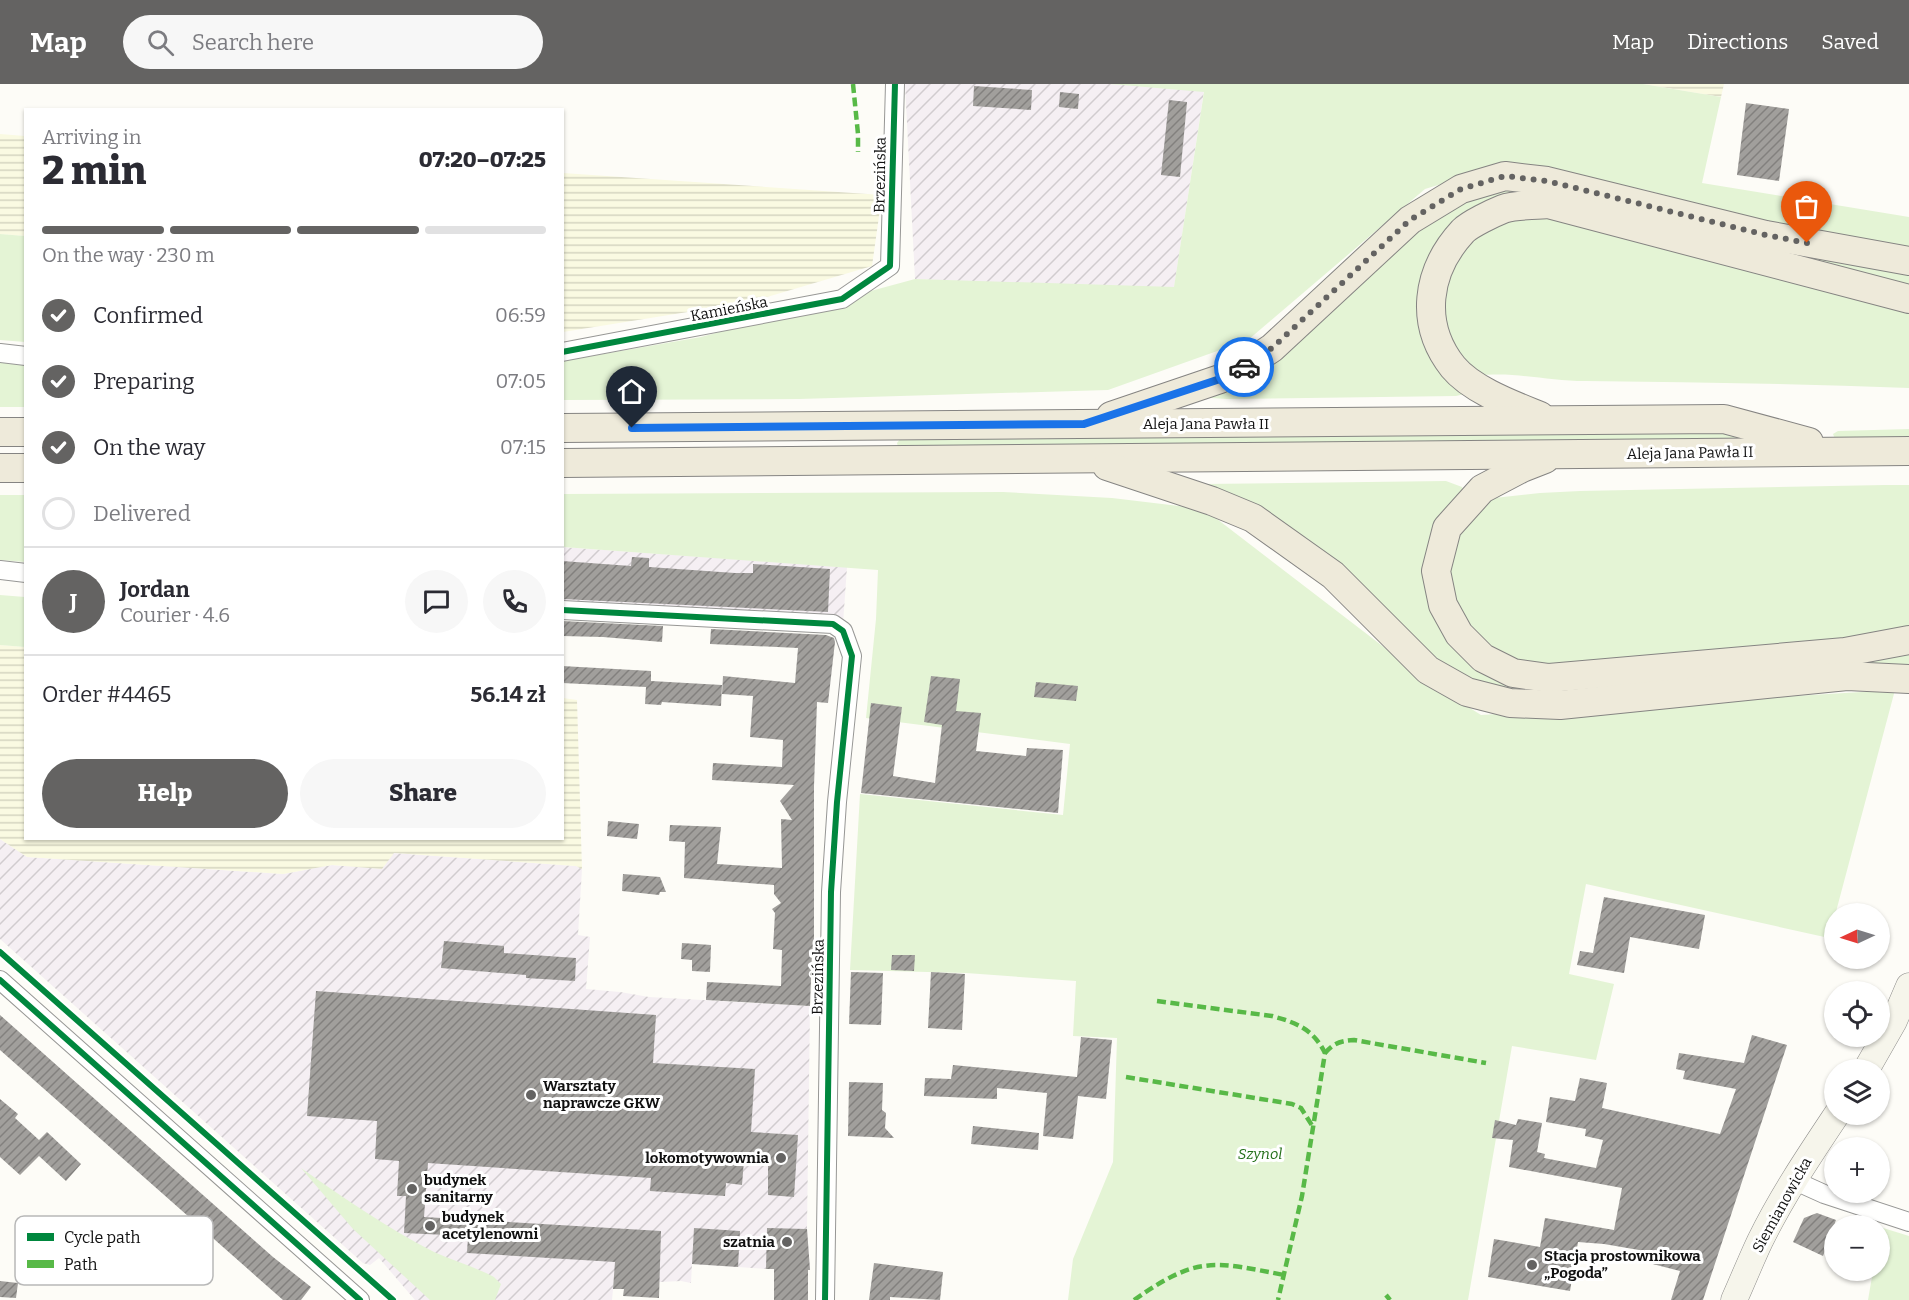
<!DOCTYPE html>
<html lang="en">
<head>
<meta charset="utf-8">
<style>
	body { margin:0; font-family:Bitter,serif; background:#f7f7f7; color:#2b2b33; height:100vh; display:flex; flex-direction:column; font-size:22px; white-space:nowrap }
	* { box-sizing:border-box; margin:0 }
	p { font-size:20px; color:#7c7c81 }
	.icon { flex:none; width:33px; height:33px; fill:none; stroke:currentColor; stroke-width:2; stroke-linecap:round; stroke-linejoin:round }
	.map { position:relative; flex:1; overflow:hidden }
	.side { position:absolute; left:24px; top:24px; width:540px; height:732px; display:flex; flex-direction:column; background:#fff; border-radius:0px; box-shadow:0 2px 4px #0004 }
	.side>* { flex:none }
	.needle { width:39px; rotate:266deg }
	.fabs { position:absolute; left:1824px; top:819px; display:grid; gap:12px }
	.fabs a { display:grid; place-items:center; width:66px; height:66px; border-radius:50%; background:#fff; box-shadow:0 2px 4px #0004; font-size:30px }
	.pin { position:absolute; display:grid; place-items:center; width:51px; height:51px; color:#fff; margin:-62px -26px; border-radius:50% 50% 50% 0; rotate:-45deg; box-shadow:0 0 6px #0007 }
	.pin .icon { rotate:45deg }
	.courier { position:absolute; display:grid; place-items:center; width:60px; height:60px; margin:-30px; border:4px solid #1a73e8; border-radius:50%; background:#fff; color:#222; box-shadow:0 2px 8px #0007 }
	.head em { font-style:normal; font-weight:800 }
	.head div { display:flex; flex-direction:column-reverse }
	.head { display:flex; align-items:center; justify-content:space-between; height:102px; padding:0 18px }
	h1 { font-size:39px; font-weight:800; line-height:45px }
	.bar { display:grid; grid-template-columns:repeat(4,1fr); gap:9px 6px; align-content:center; height:72px; padding:0 18px }
	.bar i { height:8px; border-radius:4px; background:#e1e1e2 }
	.bar .on { background:#646362 }
	.bar p { grid-column:span 4 }
	.line { display:flex; align-items:center; gap:15px; padding:0 18px; border-top:2px solid #e1e1e2 }
	.line div { flex:1 }
	.round { display:grid; place-items:center; flex:none; width:63px; height:63px; border-radius:32px; background:#f7f7f7 }
	ol { padding:0 18px; list-style:none }
	li { display:flex; align-items:center; gap:18px; height:66px }
	li p { margin-inline-start:auto }
	li .icon { padding:6px; border-radius:50%; background:#646362; color:#fff; stroke-width:4 }
	li:last-child { color:#7c7c81 }
	li i { width:33px; height:33px; border:3px solid #e1e1e2; border-radius:50% }
	.button { display:flex; gap:12px; margin-top:auto; padding:12px 18px }
	.button a { flex:1; height:69px; border-radius:36px; background:#646362; color:#fff; font-size:24px; font-weight:800; line-height:69px; text-align:center }
	.button a+a { background:#f7f7f7; color:#2b2b33 }
	header { display:flex; align-items:center; gap:36px; box-sizing:border-box; height:84px; padding:0 30px; background:#646362; color:#fff }
	header strong { font-size:28px }
	nav { display:flex; gap:33px; margin-inline-start:auto; font-size:21px }
	.search { width:420px; height:54px; background:#f7f7f7; display:flex; align-items:center; gap:15px; box-sizing:border-box; padding:0 21px; border-radius:33px; color:#7c7c81; font-size:22px }
	.map>svg:first-child { display:block }
	.industrial { fill:url(#industrial-furrows) }
	.farmland { fill:url(#farmland-rules) }
	.green { fill:#e4f4d5 }
	.building { fill:url(#building-hatch) }
	.lines { fill:none; stroke-linecap:round; stroke-linejoin:round }
	.street-casing { stroke:#979795; stroke-width:20 }
	.secondary-casing { stroke:#8e8d8b; stroke-width:27 }
	.primary-casing { stroke:#858482; stroke-width:30 }
	.street { stroke:#fffffe; stroke-width:18 }
	.secondary { stroke:#f6f5eb; stroke-width:26 }
	.primary { stroke:#eeeada; stroke-width:28 }
	.quiet { stroke:#58b947; stroke-width:4.5; stroke-dasharray:9 4.5; stroke-linecap:butt }
	.cycleway-casing { stroke:#fff; stroke-width:10 }
	.cycleway { stroke:#00873e; stroke-width:6 }
	.done { stroke:#646362; stroke-width:6; stroke-dasharray:0 10.8 }
	.route { stroke:#1a73e8; stroke-width:8 }
	.poi-dot { fill:#646362; stroke:#fff; stroke-width:2 }
	.labels { text-anchor:middle; stroke-width:6; stroke-linejoin:round; paint-order:stroke }
	.street-label { font-size:15px; fill:#111; stroke:#fff }
	.poi-label { font-size:15px; font-weight:bold; fill:#111; stroke:#fff; text-anchor:start }
	.park-label { font-size:15px; font-style:italic; fill:#24701a; stroke:#fff }
	.key { fill:#fff; stroke:#b8b8b8; stroke-width:1.5 }
	.key-label { font-size:16px; fill:#111 }
</style>
</head>
<body>
<header>
<strong>Map</strong>
<div class="search"><svg class="icon" aria-label="search" viewBox="0 0 24 24"><circle cx="10" cy="10" r="6"/><path d="M15 15l6 6"/></svg>Search here</div>
<nav><a>Map</a><a>Directions</a><a>Saved</a></nav>
</header>
<div class="map">
<svg width="1909" height="1216" viewBox="0 0 1909 1216">
	<defs>
		<pattern id="industrial-furrows" width="10" height="10" patternUnits="userSpaceOnUse" patternTransform="scale(1.5)"><rect width="10" height="10" fill="#f5eff3"/><path d="M-1 1l2-2M0 10L10 0M9 11l2-2" fill="none" stroke="#d1cccf"/></pattern>
		<pattern id="farmland-rules" width="6" height="5" patternUnits="userSpaceOnUse" patternTransform="scale(1.5)"><rect width="6" height="5" fill="#fafae2"/><path d="M0 2.5h6" fill="none" stroke="#d5d5c1"/></pattern>
		<pattern id="building-hatch" width="6" height="6" patternUnits="userSpaceOnUse" patternTransform="scale(1.5)"><rect width="6" height="6" fill="#a19f9c"/><path d="M-1 1l2-2M0 6l6-6M5 7l2-2" fill="none" stroke="#82807e"/></pattern>
	</defs>
	<rect width="100%" height="100%" fill="#fdfcf7"/>
	<g class="industrial">
		<polygon points="905,0 1110,0 1204,7 1174,204 1065,202 915,195"/>
		<polygon points="562,463 847,483 843,540 563,522"/>
		<polygon points="0,755 27,773 283,790 332,781 382,785 393,769 576,782 582,785 578,851 590,853 586,905 620,908 649,913 810,922 807,1145 810,1186 766,1185 692,1180 691,1199 681,1197 660,1198 614,1195 612,1216 415,1216 379,1174 370,1181 363,1179 0,855"/>
	</g>
	<g class="farmland">
		<polygon points="1643,0 1724,0 1721,13"/>
		<polygon points="0,50 25,52 25,152 0,150"/>
		<polygon points="563,89 882,111 872,182 750,218 563,248"/>
		<polygon points="0,561 25,563 26,754 562,754 563,614 577,616 582,785 576,782 394,769 382,785 332,781 283,790 27,773 0,755"/>
	</g>
	<g class="green">
		<polygon points="1110,0 1643,0 1721,13 1702,99 1909,133 1909,168 1746,133 1646,106 1511,79 1425,105 1248,256 1108,306 799,315 563,316 563,277 701,253 915,195 1174,203 1204,8"/>
		<polygon points="1520,103 1909,189 1909,202 1513,115 1427,197 1469,309 1456,312 1227,315 1211,314 1206,311 1289,265 1325,235 1408,156 1450,122"/>
		<path d="M1558 133 1909 221V304C1801 300 1693 298 1585 297 1548 297 1514 287 1476 292L1456 276 1437 212C1443 199 1448 185 1455 174 1479 135 1517 135 1558 133Z"/>
		<polygon points="0,150 25,152 25,258 0,256"/>
		<polygon points="0,277 25,279 25,323 0,323"/>
		<polygon points="1909,345 1909,356 1835,355 1833,350 1838,347"/>
		<polygon points="1748,347 1751,356 898,363 897,359 900,355"/>
		<polygon points="1446,397 1462,403 1463,405 1447,422 1427,474 1485,590 1909,569 1909,584 1530,610 1484,601 1447,582 1434,572 1308,455 1265,428 1203,400"/>
		<polygon points="1885,401 1909,401 1909,547 1894,551 1530,582 1478,556 1450,511 1450,463 1485,415 1540,409 1580,407"/>
		<polygon points="1003,408 1112,414 1204,425 1432,600 1481,631 1895,606 1829,854 1586,800 1569,890 1614,900 1596,976 1512,962 1468,1216 1068,1216 1073,1175 1113,1078 1117,954 1073,952 1076,897 966,889 850,886 860,710 1063,731 1070,660 866,634 876,535 878,486 563,463 562,410"/>
		<polygon points="0,411 25,411 25,478 0,476"/>
		<polygon points="0,511 25,513 25,563 0,561"/>
		<path d="M301 1084C344 1114 387 1144 434 1168 454 1177 475 1183 494 1193L501 1200 495 1216H430L353 1145Z"/>
		<polygon points="1880,1143 1909,1152 1909,1216 1868,1216 1873,1187 1880,1186"/>
	</g>
	<g class="building">
		<polygon points="974,2 1032,6 1031,26 973,22"/>
		<polygon points="1060,8 1079,10 1078,25 1059,23"/>
		<polygon points="1169,16 1187,18 1180,93 1161,91"/>
		<polygon points="1746,19 1789,25 1779,97 1737,91"/>
		<polygon points="632,473 649,474 649,483 735,489 753,489 753,480 830,485 828,528 562,515 562,477 631,482"/>
		<polygon points="562,537 663,542 662,558 603,553 562,552"/>
		<polygon points="711,545 826,551 834,554 835,558 828,619 817,618 814,702 814,868 812,868 810,922 706,916 707,898 781,902 782,866 773,865 775,829 772,825 781,819 774,810 774,801 684,794 685,758 669,757 670,741 721,743 717,780 782,784 781,735 792,736 780,717 794,701 712,696 713,679 782,683 783,656 750,653 753,612 722,610 723,592 795,599 798,564 710,560"/>
		<polygon points="562,582 651,587 651,597 722,601 721,622 662,618 661,621 645,620 646,603 562,599"/>
		<polygon points="931,592 960,595 956,627 981,629 976,667 1026,672 1027,664 1063,666 1058,729 861,709 871,619 902,623 893,692 935,699 942,641 924,638"/>
		<polygon points="1036,598 1078,602 1076,617 1034,613"/>
		<polygon points="608,737 639,740 637,755 607,752"/>
		<polygon points="623,790 660,793 666,808 660,808 659,811 622,807"/>
		<polygon points="1604,813 1705,831 1699,865 1630,853 1624,889 1577,881 1580,867 1593,869"/>
		<polygon points="444,857 504,862 504,869 576,874 575,897 526,894 526,891 441,884"/>
		<polygon points="682,859 711,861 710,888 692,887 692,876 681,875"/>
		<polygon points="892,871 915,871 914,887 891,886"/>
		<polygon points="851,888 883,889 881,941 849,940"/>
		<polygon points="931,888 965,890 962,946 928,944"/>
		<polygon points="316,907 656,931 653,979 755,985 751,1048 798,1051 794,1113 768,1111 768,1077 744,1076 742,1101 726,1099 725,1112 650,1107 651,1094 428,1079 424,1133 661,1147 659,1214 623,1212 624,1205 613,1205 615,1178 467,1169 468,1152 404,1149 406,1112 397,1112 399,1077 375,1075 377,1037 307,1032"/>
		<polygon points="0,931 273,1173 311,1203 301,1216 283,1216 0,966"/>
		<polygon points="1752,951 1787,961 1703,1216 1671,1216 1680,1187 1637,1176 1639,1166 1604,1160 1578,1158 1570,1207 1488,1193 1494,1155 1540,1163 1545,1134 1614,1146 1622,1104 1509,1083 1513,1056 1492,1054 1495,1036 1516,1041 1518,1035 1542,1039 1537,1068 1545,1070 1544,1074 1596,1084 1603,1056 1585,1052 1586,1045 1546,1038 1550,1013 1575,1017 1580,994 1607,999 1602,1024 1720,1050 1736,1005 1683,995 1685,987 1676,985 1679,969 1744,979"/>
		<polygon points="1081,953 1112,956 1106,1015 1078,1012 1073,1055 1043,1052 1047,1009 997,1004 997,1015 924,1012 925,994 951,995 953,981 1077,993"/>
		<polygon points="849,998 883,999 882,1026 886,1029 885,1044 894,1054 848,1052"/>
		<polygon points="0,1015 18,1030 15,1034 39,1056 47,1048 81,1080 66,1097 39,1072 20,1091 0,1073"/>
		<polygon points="973,1042 1039,1049 1038,1066 971,1060"/>
		<polygon points="1817,1129 1836,1136 1823,1172 1793,1158 1804,1134"/>
		<polygon points="694,1144 740,1147 738,1183 692,1180"/>
		<polygon points="767,1144 807,1145 810,1186 808,1186 808,1216 774,1216 774,1185 766,1185"/>
		<polygon points="874,1179 943,1188 940,1216 890,1213 890,1216 869,1216"/>
		<polygon points="0,1197 18,1199 16,1214 0,1213"/>
	</g>
	<g class="lines">
		<defs>
			<g id="street">
				<polyline points="562,268 842,215 890,182 895,0"/>
				<polyline points="0,269 26,272"/>
				<polyline points="0,486 26,489"/>
				<polyline points="562,526 833,540 843,547 852,572 837,718 831,808 825,1216"/>
				<polyline points="0,896 360,1216"/>
				<polyline points="1793,1096 1824,1110 1909,1138"/>
			</g>
			<g id="secondary">
				<polyline points="1866,986 1894,937 1909,902"/>
				<path d="M1734 1216C1743 1196 1751 1176 1760 1157 1782 1112 1809 1072 1837 1030"/>
			</g>
			<g id="primary">
				<polyline points="1111,332 1220,295 1245,282 1272,264 1410,136 1461,105 1505,92 1547,97 1766,151 1909,177"/>
				<path d="M1540 332C1513 321 1472 306 1453 283 1419 240 1426 187 1463 147 1470 140 1493 129 1503 125 1516 120 1534 122 1548 120L1909 215"/>
				<polyline points="562,344 1724,335 1809,358"/>
				<polyline points="0,348 26,348"/>
				<polyline points="1545,375 1522,384 1482,405 1447,444 1436,487 1443,521 1459,550 1483,574 1513,589 1549,594 1845,568 1909,556"/>
				<polyline points="562,379 1909,367"/>
				<polyline points="1107,382 1212,417 1253,434 1333,491 1428,586 1467,608 1510,619 1560,621 1847,592 1909,595"/>
				<polyline points="0,384 26,384"/>
			</g>
		</defs>
		<use href="#street" class="street-casing"/>
		<use href="#secondary" class="secondary-casing"/>
		<use href="#primary" class="primary-casing"/>
		<use href="#street" class="street"/>
		<use href="#secondary" class="secondary"/>
		<use href="#primary" class="primary"/>
		<g class="quiet">
			<polyline points="853,0 858,50 858,68"/>
			<path d="M1157 917 1272 932C1297 939 1313 945 1325 969L1302 1112 1278 1216"/>
			<path d="M1325 969C1334 959 1340 957 1354 956L1486 979"/>
			<polyline points="1126,993 1292,1020 1301,1024 1313,1043"/>
			<polyline points="1386,1211 1390,1216"/>
			<path d="M1134 1216C1197 1172 1212 1177 1284 1191"/>
		</g>
		<defs>
			<g id="cycleway">
				<polyline points="562,268 842,215 890,182 895,0"/>
				<polyline points="562,526 833,540 843,547 852,572 837,718 831,808 825,1216"/>
				<polyline points="0,868 393,1216"/>
				<polyline points="0,896 360,1216"/>
			</g>
		</defs>
		<use href="#cycleway" class="cycleway-casing"/>
		<use href="#cycleway" class="cycleway"/>
	</g>
	<g class="lines">
		<polyline class="done" points="1244,283 1272,264 1410,136 1461,105 1505,92 1547,97 1766,151 1807,159"/>
		<polyline class="route" points="632,344 1084,340 1220,295 1244,283"/>
	</g>
	<g class="poi-dot">
		<circle cx="531" cy="1011" r="6"/>
		<circle cx="781" cy="1074" r="6"/>
		<circle cx="412" cy="1105" r="6"/>
		<circle cx="430" cy="1142" r="6"/>
		<circle cx="787" cy="1158" r="6"/>
		<circle cx="1532" cy="1181" r="6"/>
	</g>
	<g class="labels">
		<g class="street-label">
			<text transform="translate(880 91) rotate(-89)" y="5">Brzezińska</text>
			<text transform="translate(729 225) rotate(-11)" y="5">Kamieńska</text>
			<text x="1206" y="345">Aleja Jana Pawła II</text>
			<text transform="translate(1690 369) rotate(-1)" y="5">Aleja Jana Pawła II</text>
			<text transform="translate(818 893) rotate(-89)" y="5">Brzezińska</text>
			<text transform="translate(1782 1121) rotate(-61)" y="5">Siemianowicka</text>
		</g>
		<g class="poi-label">
			<text x="543" y="1007">Warsztaty<tspan x="543" dy="17">naprawcze GKW</tspan></text>
			<text x="769" y="1079" text-anchor="end">lokomotywownia</text>
			<text x="424" y="1101">budynek<tspan x="424" dy="17">sanitarny</tspan></text>
			<text x="442" y="1138">budynek<tspan x="442" dy="17">acetylenowni</tspan></text>
			<text x="775" y="1163" text-anchor="end">szatnia</text>
			<text x="1544" y="1177">Stacja prostownikowa<tspan x="1544" dy="17">„Pogoda”</tspan></text>
		</g>
		<g class="park-label">
			<text x="1260" y="1075">Szynol</text>
		</g>
	</g>
	<rect x="15" y="1132" width="198" height="69" rx="9" class="key"/>
	<rect x="27" y="1149" width="27" height="8" fill="#00873e"/>
	<rect x="27" y="1176" width="27" height="8" fill="#58b947"/>
	<g class="key-label">
		<text x="64" y="1159">Cycle path</text>
		<text x="64" y="1186">Path</text>
	</g>
</svg>
<div class="fabs">
<a><svg class="needle" viewBox="-14 -14 28 28"><path d="M0-13l5 13h-10z" fill="#e53935"/><path d="M0 13l5-13h-10z" fill="#7c7c81"/></svg></a>
<a><svg class="icon" aria-label="locate" viewBox="0 0 24 24"><circle cx="12" cy="12" r="6"/><path d="M12 2v4M12 18v4M2 12h4M18 12h4"/></svg></a>
<a><svg class="icon" aria-label="layers" viewBox="0 0 24 24"><path d="M12 4l9 5-9 5-9-5zM3 14l9 5 9-5"/></svg></a>
<a>+</a>
<a>−</a>
</div>
<div class="pin" style="left:1807px;top:159px;background:#ea580c"><svg class="icon" aria-label="bag" viewBox="0 0 24 24"><path d="M5 8h14l-1 12H6zM9 8a3 3 0 0 1 6 0"/></svg></div>
<div class="pin" style="left:632px;top:344px;background:#1f2937"><svg class="icon" aria-label="home" viewBox="0 0 24 24"><path d="M3 11l9-7 9 7M6 9v11h12V9"/></svg></div>
<div class="courier" style="left:1244px;top:283px"><svg class="icon" aria-label="car" viewBox="0 0 24 24"><path d="M5 17H2v-5l4-1 3-4h7l3 4 3 1v5h-3M9 17h6M6 11h13"/><circle cx="7" cy="17" r="2"/><circle cx="17" cy="17" r="2"/></svg></div>
<section class="side">
<div class="head"><div><h1>2 min</h1><p>Arriving in</p></div><em>07:20–07:25</em></div>
<div class="bar"><i class="on"></i><i class="on"></i><i class="on"></i><i></i><p>On the way · 230 m</p></div>
<ol>
<li><svg class="icon" aria-label="check" viewBox="0 0 24 24"><path d="M5 12l5 5 9-10"/></svg>Confirmed<p>06:59</p></li>
<li><svg class="icon" aria-label="check" viewBox="0 0 24 24"><path d="M5 12l5 5 9-10"/></svg>Preparing<p>07:05</p></li>
<li><svg class="icon" aria-label="check" viewBox="0 0 24 24"><path d="M5 12l5 5 9-10"/></svg>On the way<p>07:15</p></li>
<li><i></i>Delivered</li>
</ol>
<div class="line" style="height:108px"><b class="round" style="background:#646362;color:#fff">J</b><div><b>Jordan</b><p>Courier · 4.6</p></div><a class="round"><svg class="icon" aria-label="chat" viewBox="0 0 24 24"><path d="M4 5h16v11H9l-5 4z"/></svg></a><a class="round"><svg class="icon" aria-label="phone" viewBox="0 0 24 24"><path d="M5 4h4l2 5-3 2q2 4 5 5l2-3 5 2v4C11 20 4 13 5 4z"/></svg></a></div>
<div class="line" style="height:78px"><div>Order #4465</div><b>56.14 zł</b></div>
<div class="button"><a>Help</a><a>Share</a></div>
</section>
</div>
</body>
</html>
